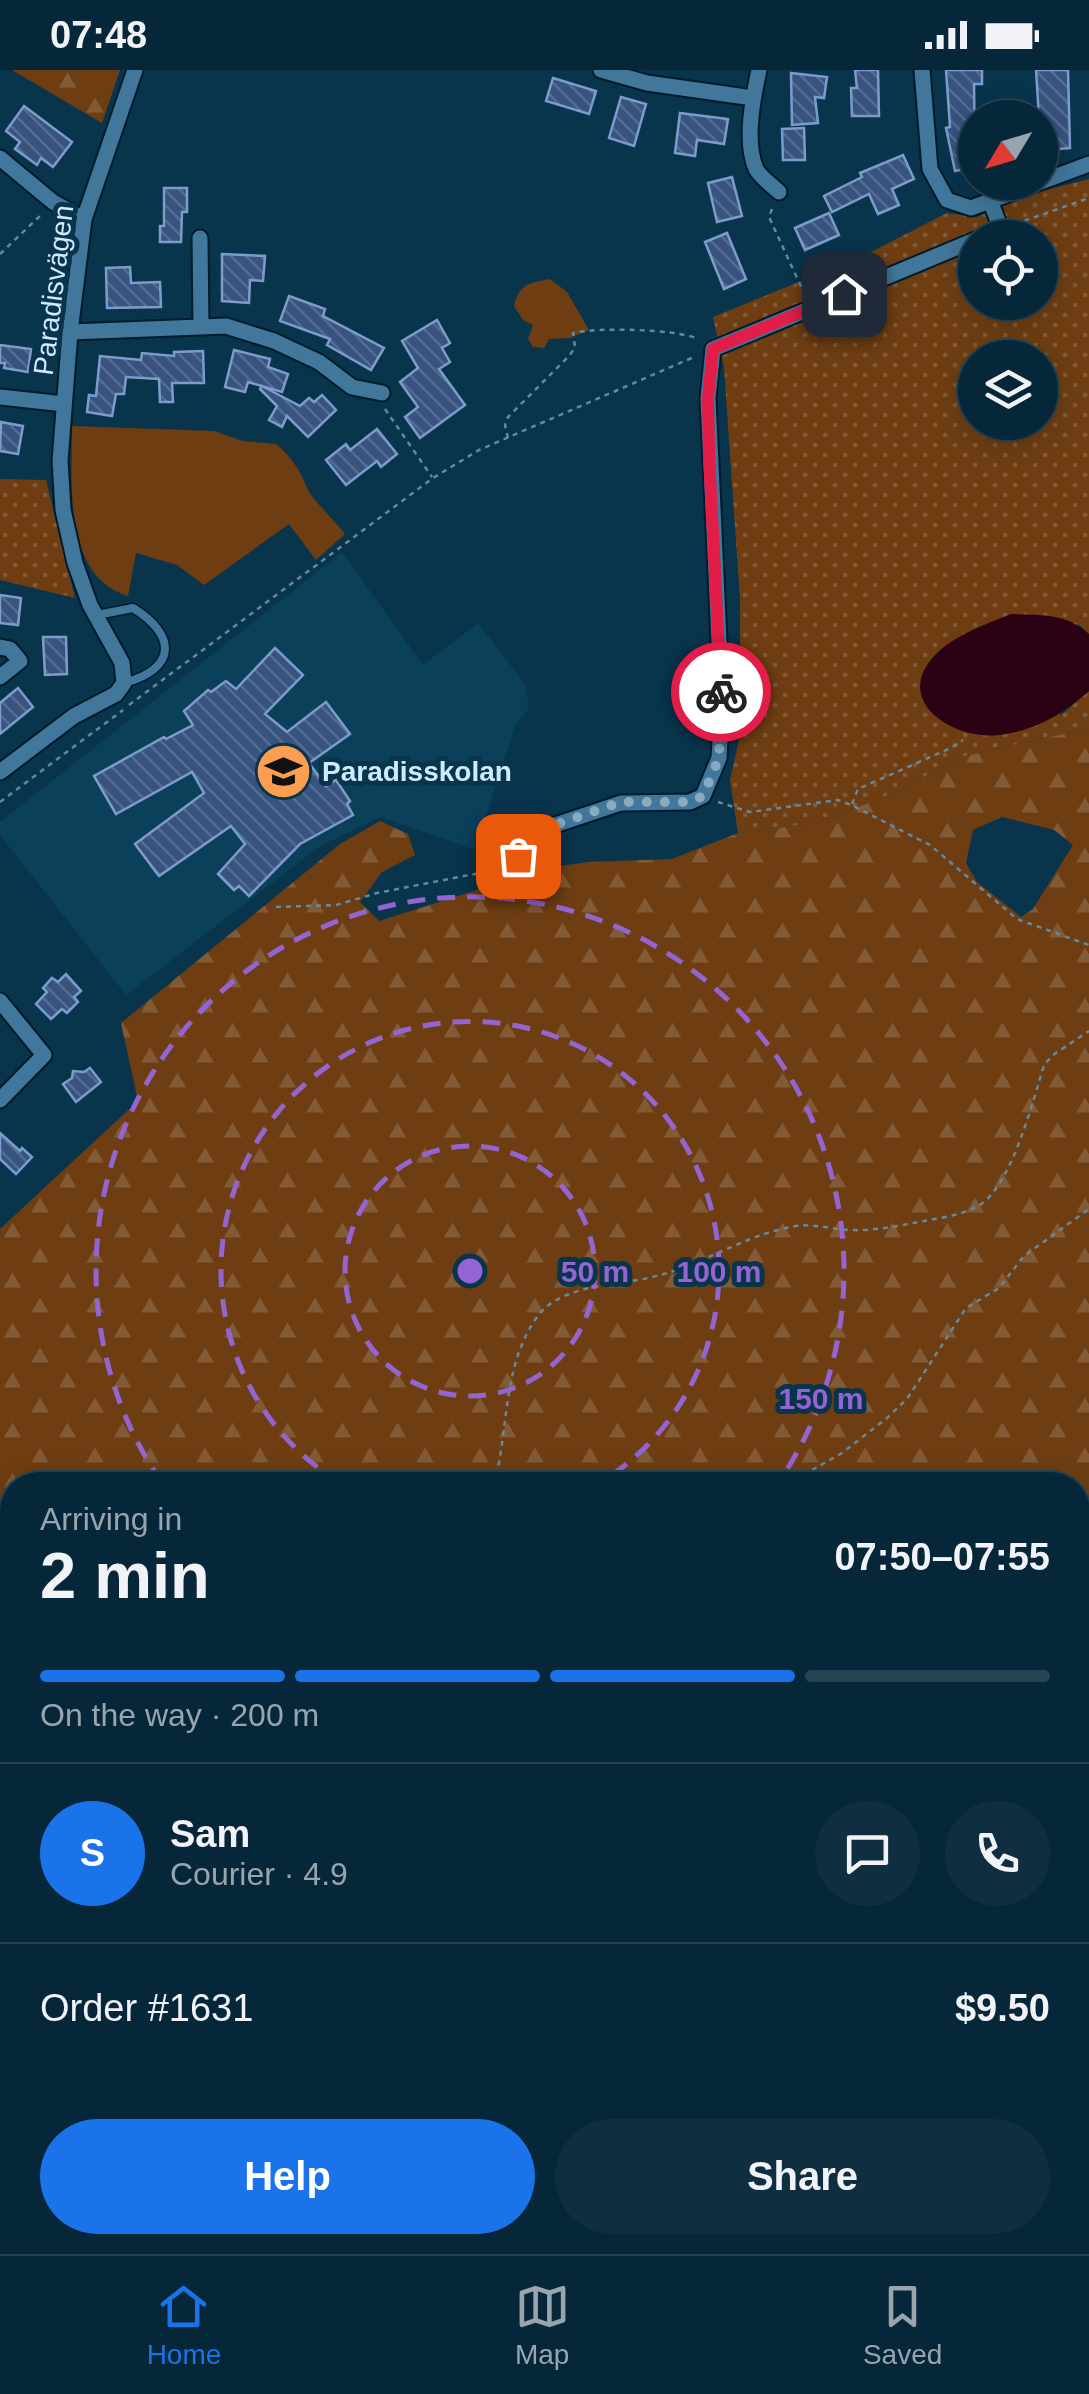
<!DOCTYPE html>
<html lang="en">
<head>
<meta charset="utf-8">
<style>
	body { margin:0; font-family:Arial,sans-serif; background:#0f2f41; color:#f1f3f6; height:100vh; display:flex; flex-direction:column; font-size:38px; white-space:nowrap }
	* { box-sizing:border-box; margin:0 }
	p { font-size:32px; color:#98a5ae }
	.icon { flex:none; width:55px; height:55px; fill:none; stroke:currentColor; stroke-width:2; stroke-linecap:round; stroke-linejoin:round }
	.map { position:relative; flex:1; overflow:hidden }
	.drawer { position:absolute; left:0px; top:1402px; width:1090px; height:782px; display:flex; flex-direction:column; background:#062739; border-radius:40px 40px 0 0; box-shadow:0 5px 25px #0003,0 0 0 2px #274453 }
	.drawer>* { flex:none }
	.needle { width:65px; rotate:232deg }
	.controls { position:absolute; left:958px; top:30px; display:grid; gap:20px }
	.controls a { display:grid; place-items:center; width:100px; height:100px; border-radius:50%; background:#062739; box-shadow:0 5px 25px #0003,0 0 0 2px #274453; font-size:50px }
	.pin { position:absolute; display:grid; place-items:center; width:85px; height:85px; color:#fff; margin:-42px; border-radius:20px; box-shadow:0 5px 15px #0006 }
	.courier { position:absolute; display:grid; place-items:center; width:100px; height:100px; margin:-50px; border:8px solid #e11d48; border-radius:50%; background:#fff; color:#222; box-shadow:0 2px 12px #0007 }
	.head em { font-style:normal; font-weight:700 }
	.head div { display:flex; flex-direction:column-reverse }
	.head { display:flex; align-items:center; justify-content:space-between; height:170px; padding:0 40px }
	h1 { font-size:65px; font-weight:700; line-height:75px }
	.bar { display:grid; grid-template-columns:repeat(4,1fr); gap:15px 10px; align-content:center; height:120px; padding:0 40px }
	.bar i { height:12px; border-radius:8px; background:#274453 }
	.bar .on { background:#1a73e8 }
	.bar p { grid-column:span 4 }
	.line { display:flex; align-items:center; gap:25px; padding:0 40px; border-top:2px solid #274453 }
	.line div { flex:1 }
	.round { display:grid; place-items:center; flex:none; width:105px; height:105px; border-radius:52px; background:#0f2f41 }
	.action { display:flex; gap:20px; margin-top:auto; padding:20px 40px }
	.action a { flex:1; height:115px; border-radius:60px; background:#1a73e8; color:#fff; font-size:40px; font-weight:700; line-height:115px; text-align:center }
	.action a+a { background:#0f2f41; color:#f1f3f6 }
	.status { display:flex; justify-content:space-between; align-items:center; height:70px; padding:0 50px; background:#062739; direction:ltr }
	.status svg { height:28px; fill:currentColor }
	.menu { display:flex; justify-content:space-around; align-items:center; height:140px; border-top:2px solid #274453; background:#062739; font-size:28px; color:#98a5ae }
	.menu a { display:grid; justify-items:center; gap:5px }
	.menu .on { color:#1a73e8 }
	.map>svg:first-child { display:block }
	.built { fill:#0b405b }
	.grass { fill:url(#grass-dots); fill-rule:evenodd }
	.forest { fill:url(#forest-firs); fill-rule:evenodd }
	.wetland { fill:url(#wetland-marsh) }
	.park { fill:#6e3e12 }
	.water { fill:#2a0213 }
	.building { fill:url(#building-back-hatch); stroke:#7d9ccc; stroke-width:2.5 }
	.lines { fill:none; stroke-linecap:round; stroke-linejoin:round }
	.lane-casing { stroke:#001b2b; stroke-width:11 }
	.street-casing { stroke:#001b2b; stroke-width:19 }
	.path { stroke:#65899f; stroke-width:2.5; stroke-dasharray:5 5; stroke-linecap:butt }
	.lane { stroke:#41779a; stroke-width:8 }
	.street { stroke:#41779a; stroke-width:15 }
	.done { stroke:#89abc0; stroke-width:10; stroke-dasharray:0 18 }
	.route { stroke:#e11d48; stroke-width:12 }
	.ring { fill:none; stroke:#9465d2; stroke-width:5; stroke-dasharray:18 12 }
	.labels { text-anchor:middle; stroke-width:10; stroke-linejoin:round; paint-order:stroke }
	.street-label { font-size:28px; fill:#cfebfe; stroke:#08344c }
	.poi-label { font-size:28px; font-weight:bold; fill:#cfebfe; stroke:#08344c; text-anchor:start }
	.centre { fill:#9465d2; stroke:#08344c; stroke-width:5 }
	.ring-label { font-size:30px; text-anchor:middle; font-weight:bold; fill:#9465d2; stroke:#08344c; stroke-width:10; stroke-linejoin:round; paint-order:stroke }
</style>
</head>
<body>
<div class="status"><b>07:48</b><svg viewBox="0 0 49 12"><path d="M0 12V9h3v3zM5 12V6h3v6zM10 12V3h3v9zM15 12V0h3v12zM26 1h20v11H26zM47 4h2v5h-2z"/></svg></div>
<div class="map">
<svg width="1089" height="2184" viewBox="0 0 1089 2184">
	<defs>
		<pattern id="grass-dots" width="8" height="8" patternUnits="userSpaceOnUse" patternTransform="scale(2.5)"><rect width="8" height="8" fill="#6e3e12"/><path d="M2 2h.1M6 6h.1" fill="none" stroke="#825a36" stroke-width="1.8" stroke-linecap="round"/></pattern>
		<pattern id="forest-firs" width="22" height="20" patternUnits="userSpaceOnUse" patternTransform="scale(2.5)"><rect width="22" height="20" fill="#6e3e12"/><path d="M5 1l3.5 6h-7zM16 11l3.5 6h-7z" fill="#825a36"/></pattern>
		<pattern id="wetland-marsh" width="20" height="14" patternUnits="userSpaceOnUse" patternTransform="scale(2.5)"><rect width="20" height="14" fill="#6e3e12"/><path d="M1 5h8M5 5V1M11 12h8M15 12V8" fill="none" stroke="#825a36"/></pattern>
		<pattern id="building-back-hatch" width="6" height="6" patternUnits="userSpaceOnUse" patternTransform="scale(2.5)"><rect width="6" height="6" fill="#37537e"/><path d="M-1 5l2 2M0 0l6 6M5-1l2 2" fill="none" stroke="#536c91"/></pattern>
	</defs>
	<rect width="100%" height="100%" fill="#08344c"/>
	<polygon class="built" points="342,482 423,595 478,553 525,614 529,638 516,654 475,780 381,747 320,776 126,925 0,765 0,752"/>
	<g class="grass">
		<path d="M1089 109V564L1078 554 1060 646 1089 621V658L961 687 897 722 816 753 738 763 730 710 740 666V529L724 298 713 247 867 184 947 143 977 147 1022 126ZM975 168H1040V232H975ZM975 288H1040V352H975Z"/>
		<polygon points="0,409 46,410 75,528 0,510"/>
	</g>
	<g class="forest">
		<polygon points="12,0 120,0 102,53"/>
		<path d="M1089 658V2184H899V2173L1078 2172V1415H12V2172L58 2173C42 2183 19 2184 0 2183V1159L138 1031 121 953 340 774 380 751 408 764 415 785 382 802 360 832 379 851 474 821 519 801 590 792 672 789 738 763 816 753 897 722 961 687ZM1002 747 1054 760 1073 775 1033 839 1021 847 977 812 966 793 973 760Z"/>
		<polygon points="187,2172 772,2172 781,2184 187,2184"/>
	</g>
	<g class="wetland">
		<polygon points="58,2173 187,2173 187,2184 23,2184 49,2179"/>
		<polygon points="772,2173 899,2173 899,2184 781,2184"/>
	</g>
	<g class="park">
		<path d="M550 209 567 222 589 260 570 268 549 269 544 278 533 277 528 269 533 255 523 250 514 236C519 214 529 213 550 209Z"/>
		<path d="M72 356 214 361 243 371 276 374C293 388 300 401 308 420 312 429 337 453 345 464L316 490 289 454 204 515 177 495 136 483 128 526C62 506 72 411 72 356Z"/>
	</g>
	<path class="water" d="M1011 544C1040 545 1067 543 1089 564V621C1062 645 1036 660 1000 665 954 671 890 631 936 584 955 565 986 554 1011 544Z"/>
	<g class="building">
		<polygon points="855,0 878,0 879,46 852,46 851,18 857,18"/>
		<polygon points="946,0 982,0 982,14 974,14 975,97 955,101 946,58 950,57"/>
		<polygon points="1036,0 1068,0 1070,78 1046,80 1044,64 1040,64"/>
		<polygon points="791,3 827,7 824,28 815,27 818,53 792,55"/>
		<polygon points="553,8 596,21 589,44 546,31"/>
		<polygon points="621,27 646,34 634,76 609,68"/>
		<polygon points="24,36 72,72 53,97 41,88 37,95 15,79 20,72 6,61"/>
		<polygon points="680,43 728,49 724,74 697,70 695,86 675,83"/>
		<polygon points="804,58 805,90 783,90 782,59"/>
		<polygon points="903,85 914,109 892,119 899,135 878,144 869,124 832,142 824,126 862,107 860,103"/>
		<polygon points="732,107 742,146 717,152 708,113"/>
		<polygon points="164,118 187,118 187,142 182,142 181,172 160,172 160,156 164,156"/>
		<polygon points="829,143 839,165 805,180 795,158"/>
		<polygon points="727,163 746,209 724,219 705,172"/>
		<polygon points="222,184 265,186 263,211 250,210 249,233 222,231"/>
		<polygon points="130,197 131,213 160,212 161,237 107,238 106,198"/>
		<polygon points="289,226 325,239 323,246 384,278 371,300 327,275 330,269 280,251"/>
		<polygon points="437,250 450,273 442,278 450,292 439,299 465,335 420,368 405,347 418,337 400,312 418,298 402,271"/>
		<polygon points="0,275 31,279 28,302 4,298 5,293 0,293"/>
		<polygon points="234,280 270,289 268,297 288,304 282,322 248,312 245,322 225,317"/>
		<polygon points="203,281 204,313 172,313 173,332 160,332 159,309 126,307 124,324 116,324 112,346 87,342 89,325 96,326 100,286 141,290 142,283 174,286 174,282"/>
		<polygon points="262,316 300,336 309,328 314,332 322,325 336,340 308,367 287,346 282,357 269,350 277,336 260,319"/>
		<polygon points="1,352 23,356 18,384 0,381"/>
		<polygon points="377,359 397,384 381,397 377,391 346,415 326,390 346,374 350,380"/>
		<polygon points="0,525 21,528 18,555 0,553"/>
		<polygon points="43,567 66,567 67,604 45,605"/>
		<polygon points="275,578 303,605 265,644 287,662 326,632 350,664 309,693 326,716 336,710 350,731 347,734 353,745 300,774 249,826 239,816 234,820 218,804 245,774 231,756 159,806 135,774 204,723 192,702 116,744 94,706 164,667 166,669 193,655 184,641 208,620 211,622 226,611 236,619"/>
		<polygon points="18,618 33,637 0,664 0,633"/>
		<polygon points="66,904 81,921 74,927 78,932 67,943 62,939 51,949 36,934 47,922 43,918 52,908 58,912"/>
		<polygon points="90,998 101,1012 76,1032 63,1014 72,1008 73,1001 84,1002"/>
		<polygon points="0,1063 20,1081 22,1078 32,1087 16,1104 0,1089"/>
	</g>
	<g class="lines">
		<defs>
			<path id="lane" d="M97 545 133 538C177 565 177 599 124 613"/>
			<g id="street">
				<polyline points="601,0 647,13 753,28"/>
				<path d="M759 0C753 28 744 71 756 99 760 107 772 115 779 122"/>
				<polyline points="922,0 930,99 947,130 971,138 1089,94"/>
				<polyline points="0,88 53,132 84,149"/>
				<polyline points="200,168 201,256"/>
				<polyline points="981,168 1001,159 991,133"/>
				<polyline points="70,262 226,256 274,271 319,292 352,317 382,323"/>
				<polyline points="0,327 64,334"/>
				<polyline points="0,577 10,579 20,591 0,607"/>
				<polyline points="0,702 74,646 116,624 124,613 122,593 90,535 75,493 63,440 60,391 70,262 84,149 135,0"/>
				<polyline points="502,801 555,755 621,733 690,732 703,726 719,688 722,637 708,328 713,279 975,170"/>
				<polyline points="0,931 44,985 0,1030"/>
			</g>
		</defs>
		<use href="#lane" class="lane-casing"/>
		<use href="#street" class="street-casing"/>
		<g class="path">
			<polyline points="772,139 769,147 804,223"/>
			<polyline points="1015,154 1089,128"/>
			<polyline points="0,184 42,144"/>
			<polyline points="385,339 432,407"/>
			<path d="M508 368 505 355 508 347 570 285 575 277 573 263C599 257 675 259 699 269"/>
			<polyline points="129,635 433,408 479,380 694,287"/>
			<polyline points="0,732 123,640"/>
			<polyline points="718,732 750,742 838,730 851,735 930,775 1017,849 1089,875"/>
			<polyline points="852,734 858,719 951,678 963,670"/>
			<polyline points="276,837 336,835 377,823 485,802"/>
			<path d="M494 1415C509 1360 502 1296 537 1247 560 1215 612 1216 648 1208 697 1198 742 1166 791 1157 813 1152 831 1160 851 1160 874 1161 897 1156 919 1152 938 1148 960 1146 978 1136 1011 1118 1033 1031 1044 995L1053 985 1089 961"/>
			<polyline points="786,1415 842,1383 887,1348 907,1329 966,1238 999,1218 1024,1186 1089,1139"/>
			<polyline points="0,1486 12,1479"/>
			<polyline points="0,1699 12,1702"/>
			<polyline points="1078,1792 1089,1771"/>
			<polyline points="1078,1825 1089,1828"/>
			<polyline points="0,2077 12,2093"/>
			<polyline points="246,2172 261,2184"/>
			<polyline points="662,2172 667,2184"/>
			<polyline points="1050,2172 1050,2184"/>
			<polyline points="475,2184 485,2172"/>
		</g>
		<use href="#lane" class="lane"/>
		<use href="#street" class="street"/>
	</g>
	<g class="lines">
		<polyline class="done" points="518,786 555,755 621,732 690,732 703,726 719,688 721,622"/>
		<polyline class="route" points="721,622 709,386 708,328 713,279 844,224"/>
	</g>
	<g class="ring">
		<circle cx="470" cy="1201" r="125"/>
		<path d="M342 1414A249 249 0 1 1 598 1414"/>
		<path d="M162 1413A374 374 0 1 1 778 1413"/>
	</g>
	<defs>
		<symbol id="school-disc" viewBox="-11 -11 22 22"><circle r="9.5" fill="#fb9e50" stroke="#08344c"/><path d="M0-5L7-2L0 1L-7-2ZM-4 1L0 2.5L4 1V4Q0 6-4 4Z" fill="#111"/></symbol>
	</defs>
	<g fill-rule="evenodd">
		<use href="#school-disc" x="252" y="670" width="63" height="63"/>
	</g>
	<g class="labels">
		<g class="street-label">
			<text transform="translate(53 220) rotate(-83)" y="10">Paradisvägen</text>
		</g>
		<g class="poi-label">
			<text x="322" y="711">Paradisskolan</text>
		</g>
	</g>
	<circle cx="470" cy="1201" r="15" class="centre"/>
	<g class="ring-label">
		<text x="595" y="1212">50 m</text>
		<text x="719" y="1212">100 m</text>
		<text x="821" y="1339">150 m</text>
	</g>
</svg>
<div class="controls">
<a><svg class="needle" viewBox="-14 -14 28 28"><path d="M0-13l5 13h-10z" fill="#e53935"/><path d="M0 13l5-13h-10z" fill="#98a5ae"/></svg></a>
<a><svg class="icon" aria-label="locate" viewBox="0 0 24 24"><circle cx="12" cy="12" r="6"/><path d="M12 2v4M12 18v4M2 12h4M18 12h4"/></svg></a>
<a><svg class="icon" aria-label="layers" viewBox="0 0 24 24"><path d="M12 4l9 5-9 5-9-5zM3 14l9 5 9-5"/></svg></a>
</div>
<div class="pin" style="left:518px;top:786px;background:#ea580c"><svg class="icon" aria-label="bag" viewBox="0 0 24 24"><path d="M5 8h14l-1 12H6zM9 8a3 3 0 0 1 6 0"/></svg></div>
<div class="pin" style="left:844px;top:224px;background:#1f2937"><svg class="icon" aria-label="home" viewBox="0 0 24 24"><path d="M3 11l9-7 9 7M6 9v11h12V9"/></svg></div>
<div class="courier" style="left:721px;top:622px"><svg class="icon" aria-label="bike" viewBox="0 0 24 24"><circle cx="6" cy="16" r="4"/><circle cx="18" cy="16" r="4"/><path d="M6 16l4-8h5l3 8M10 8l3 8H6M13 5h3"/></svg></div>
<section class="drawer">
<div class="head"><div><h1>2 min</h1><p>Arriving in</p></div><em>07:50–07:55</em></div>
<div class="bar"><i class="on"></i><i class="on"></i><i class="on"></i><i></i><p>On the way · 200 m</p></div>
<div class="line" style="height:180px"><b class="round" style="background:#1a73e8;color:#fff">S</b><div><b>Sam</b><p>Courier · 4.9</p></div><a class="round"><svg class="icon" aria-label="chat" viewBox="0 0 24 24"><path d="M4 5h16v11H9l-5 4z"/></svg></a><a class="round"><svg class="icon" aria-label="phone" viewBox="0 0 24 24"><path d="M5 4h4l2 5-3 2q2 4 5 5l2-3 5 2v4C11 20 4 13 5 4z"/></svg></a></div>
<div class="line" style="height:130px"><div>Order #1631</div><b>$9.50</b></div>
<div class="action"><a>Help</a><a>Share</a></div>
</section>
</div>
<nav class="menu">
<a class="on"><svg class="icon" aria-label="home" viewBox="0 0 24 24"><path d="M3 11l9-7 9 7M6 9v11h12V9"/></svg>Home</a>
<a><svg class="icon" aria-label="map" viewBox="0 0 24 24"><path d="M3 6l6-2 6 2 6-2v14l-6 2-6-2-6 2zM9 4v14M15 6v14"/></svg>Map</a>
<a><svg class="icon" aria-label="saved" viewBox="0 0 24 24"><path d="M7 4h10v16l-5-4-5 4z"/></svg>Saved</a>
</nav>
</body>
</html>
